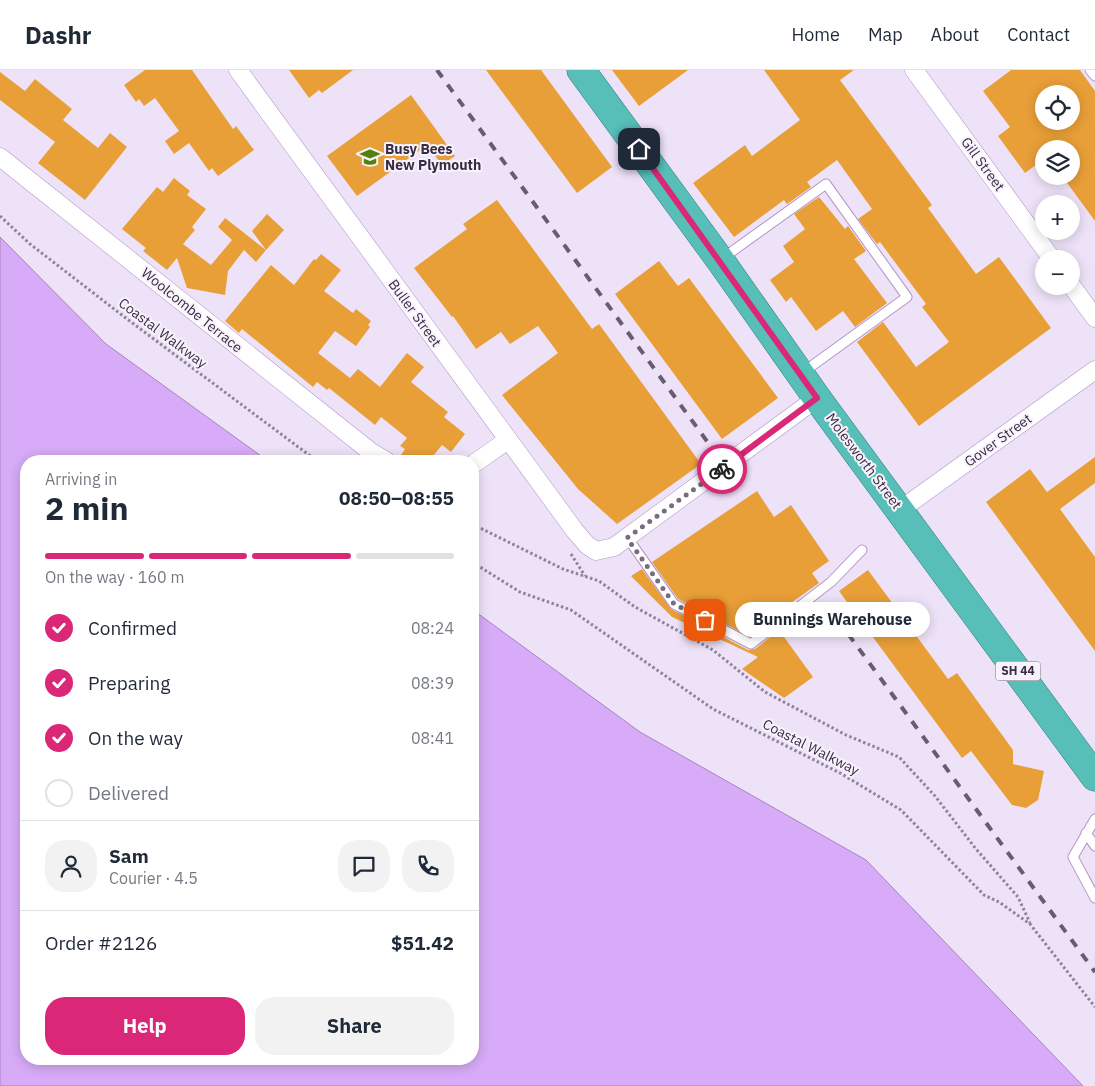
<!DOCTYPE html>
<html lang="en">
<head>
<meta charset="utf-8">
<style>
	body { margin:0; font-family:"IBM Plex Sans",sans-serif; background:#f2f2f3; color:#1f2937; height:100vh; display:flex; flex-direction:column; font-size:19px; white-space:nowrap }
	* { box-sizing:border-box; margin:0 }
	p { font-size:16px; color:#747a83 }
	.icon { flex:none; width:28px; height:28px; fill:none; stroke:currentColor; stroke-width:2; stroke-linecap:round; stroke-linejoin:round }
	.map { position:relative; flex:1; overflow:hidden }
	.panel { position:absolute; left:20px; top:385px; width:459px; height:610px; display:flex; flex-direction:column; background:#fff; border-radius:20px; box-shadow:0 2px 12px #0003 }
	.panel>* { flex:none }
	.buttons { position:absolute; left:1035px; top:15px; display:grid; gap:10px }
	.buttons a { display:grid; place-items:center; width:45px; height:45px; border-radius:50%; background:#fff; box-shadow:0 2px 12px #0003; font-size:25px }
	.pin { position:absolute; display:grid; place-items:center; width:42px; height:42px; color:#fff; margin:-21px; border-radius:10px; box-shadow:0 2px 8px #0006 }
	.courier { position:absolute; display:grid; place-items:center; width:50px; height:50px; margin:-25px; border:4px solid #db2777; border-radius:50%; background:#fff; color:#222; box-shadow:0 1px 6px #0007 }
	.bubble { position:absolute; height:35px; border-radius:18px; background:#fff; box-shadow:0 2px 12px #0003; font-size:16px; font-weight:800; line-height:35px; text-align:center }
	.headline em { font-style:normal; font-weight:800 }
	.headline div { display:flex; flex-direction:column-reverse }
	.headline { display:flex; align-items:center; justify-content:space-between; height:85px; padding:0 25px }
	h1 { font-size:32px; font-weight:800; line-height:38px }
	.bar { display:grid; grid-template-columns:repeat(4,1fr); gap:8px 5px; align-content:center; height:60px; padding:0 25px }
	.bar i { height:6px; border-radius:4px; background:#e0e1e3 }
	.bar .current { background:#db2777 }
	.bar p { grid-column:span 4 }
	.line { display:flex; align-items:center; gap:12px; padding:0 25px; border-top:1px solid #e0e1e3 }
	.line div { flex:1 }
	.round { display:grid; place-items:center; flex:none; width:52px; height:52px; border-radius:20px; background:#f2f2f3 }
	ol { padding:0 25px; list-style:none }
	li { display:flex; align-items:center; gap:15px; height:55px }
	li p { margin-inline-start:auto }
	li .icon { padding:5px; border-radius:50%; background:#db2777; color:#fff; stroke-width:4 }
	li:last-child { color:#747a83 }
	li i { width:28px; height:28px; border:2px solid #e0e1e3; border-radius:50% }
	.button { display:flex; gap:10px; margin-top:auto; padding:10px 25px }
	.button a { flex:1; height:58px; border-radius:20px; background:#db2777; color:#fff; font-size:20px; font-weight:800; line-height:58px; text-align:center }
	.button a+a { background:#f2f2f3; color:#1f2937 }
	header { display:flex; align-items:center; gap:30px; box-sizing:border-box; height:70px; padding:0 25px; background:#fff; border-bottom:1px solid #e0e1e3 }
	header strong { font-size:24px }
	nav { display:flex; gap:28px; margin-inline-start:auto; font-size:18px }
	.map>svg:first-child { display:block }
	.water { fill:#d7abf7; stroke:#a785c0 }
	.building { fill:#e99f38; fill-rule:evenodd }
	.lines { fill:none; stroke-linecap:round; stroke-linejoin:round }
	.service-casing { stroke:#b395c9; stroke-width:11 }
	.minor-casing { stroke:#b395c9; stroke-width:19 }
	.trunk-casing { stroke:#318083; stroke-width:29 }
	.path { stroke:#8f8398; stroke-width:3; stroke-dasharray:2.5 2.5; stroke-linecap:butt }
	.service { stroke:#fff; stroke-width:9 }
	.minor { stroke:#fff; stroke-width:18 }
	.trunk { stroke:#57beb8; stroke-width:28 }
	.rail { stroke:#685c72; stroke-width:4; stroke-dasharray:9 9; stroke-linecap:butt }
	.done { stroke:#786c81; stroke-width:5; stroke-dasharray:0 9 }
	.route { stroke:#db2777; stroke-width:6 }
	.labels { text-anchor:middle; stroke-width:4; stroke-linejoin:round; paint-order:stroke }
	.shield { fill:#f8f2fd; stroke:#726779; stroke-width:1 }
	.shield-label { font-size:12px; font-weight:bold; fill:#382c41 }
	.poi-label { font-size:14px; font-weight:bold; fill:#382c41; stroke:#f8f2fd; text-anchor:start }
	.street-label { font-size:14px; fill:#382c41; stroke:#f8f2fd }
</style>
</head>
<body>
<header>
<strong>Dashr</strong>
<nav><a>Home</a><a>Map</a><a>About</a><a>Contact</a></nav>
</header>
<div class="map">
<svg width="1095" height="1016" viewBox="0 0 1095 1016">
	<rect width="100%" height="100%" fill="#eee2f8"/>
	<polygon class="water" points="0,167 106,274 268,391 26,391 26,989 472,989 473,540 640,662 866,790 1083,1016 0,1016"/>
	<g class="building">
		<polygon points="145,0 192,0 233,59 236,56 254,80 218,106 212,98 209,101 189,73 174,84 165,71 179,61 155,28 144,36 139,29 136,32 124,15"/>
		<polygon points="289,0 353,0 322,23 319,20 309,28"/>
		<polygon points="486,0 541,0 612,97 577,123"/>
		<polygon points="612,0 688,0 639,36"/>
		<polygon points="764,0 854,0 840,10 932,135 928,138 976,204 999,187 1051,258 919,356 857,272 883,252 916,297 949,272 922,237 926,234 880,172 877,174 858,149 872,139 837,90 807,112 811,117 787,134 784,130 734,167 693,113 745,75 752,86 800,50"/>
		<path d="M1011 0H1080L1095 21V151L1062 106H1071V79H1044V89L1025 103 998 66 1010 57 983 21ZM1044 24H1071V51H1044Z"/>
		<polygon points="0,2 25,21 35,9 72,39 63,50 98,78 110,63 127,77 85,130 38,93 55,72 0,30"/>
		<polygon points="411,25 455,86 442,95 427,75 357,126 327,86"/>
		<polygon points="174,108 190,121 187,125 206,139 192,157 195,160 183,174 211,195 232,170 218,157 225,148 266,180 256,192 244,180 228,201 225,225 187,218 177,188 167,200 143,181 146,178 122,159 157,117 163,122"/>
		<polygon points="819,127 845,159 848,156 866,181 854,189 887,233 855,257 843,241 816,261 791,227 786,232 770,210 794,192 783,176 805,159 794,144"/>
		<polygon points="497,130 592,259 599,254 701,394 617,454 578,419 502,325 558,283 538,256 510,274 501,262 476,279 453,246 452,247 414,198 467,159 463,154"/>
		<polygon points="267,144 284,160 266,180 252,161"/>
		<polygon points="321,184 341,200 324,221 353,243 356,239 371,251 368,255 370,257 356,276 335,261 318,283 350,308 358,299 380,317 407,283 424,297 411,312 448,342 444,347 465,364 451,382 442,375 429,391 397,391 405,379 400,376 407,368 381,347 375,355 329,318 327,320 317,312 313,317 242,259 239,263 225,251 271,195 294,215 314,189 316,190"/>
		<polygon points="659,191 678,216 689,208 778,328 722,369 615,224"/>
		<polygon points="1095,387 1095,413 1060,439 1095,487 1095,581 986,432 1030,399 1047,422"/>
		<polygon points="757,421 774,447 791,435 829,491 812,503 819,513 770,548 772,550 750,567 678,529 652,492"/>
		<polygon points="642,499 671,539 748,580 755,579 779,560 813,607 784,628 742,599 758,587 672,547 631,506"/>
		<polygon points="868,500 948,609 957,603 1013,680 1013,694 1044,701 1038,730 1026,738 1012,735 971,681 962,688 839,521"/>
	</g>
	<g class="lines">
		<defs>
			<g id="service">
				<polyline points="1090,0 1095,6"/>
				<polyline points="723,188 826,114 907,227 802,303"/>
				<polyline points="627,467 674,534 751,574 831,512 862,480"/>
				<polyline points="1095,749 1073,787 1095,828"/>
				<polyline points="1086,763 1095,776"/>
			</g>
			<g id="minor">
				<polyline points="238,0 575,461 587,475 596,481 614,477 817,328"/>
				<polyline points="914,0 1052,189"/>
				<polyline points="0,87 371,382 386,391"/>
				<polyline points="1071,215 1095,248"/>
				<polyline points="472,395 508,370"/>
				<polyline points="900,440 1095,300"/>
			</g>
			<polyline id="trunk" points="581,0 720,190 817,328 1095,707"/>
		</defs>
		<use href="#service" class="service-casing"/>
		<use href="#minor" class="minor-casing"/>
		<use href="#trunk" class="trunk-casing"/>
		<g class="path">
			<polyline points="0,146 30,174 127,249 317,391"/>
			<polyline points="472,454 563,499 599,511 635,537 713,580 765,622 846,665 899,687 935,726 976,779 1018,827 1030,853"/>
			<polyline points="571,484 585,506"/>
			<polyline points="472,492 520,522 571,540 713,639 840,703 901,740 984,825 999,832 1030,854 1095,937"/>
		</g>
		<use href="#service" class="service"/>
		<use href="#minor" class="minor"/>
		<use href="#trunk" class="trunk"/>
		<g class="rail">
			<polyline points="437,0 709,374"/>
			<polyline points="827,535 1095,902"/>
		</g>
	</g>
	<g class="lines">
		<polyline class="done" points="705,550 674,534 627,468 722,399"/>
		<polyline class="route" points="639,79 817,328 722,399"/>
	</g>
	<defs>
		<symbol id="school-bare" viewBox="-9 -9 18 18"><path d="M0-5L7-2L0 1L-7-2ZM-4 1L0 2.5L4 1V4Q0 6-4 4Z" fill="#53810c" stroke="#f8f2fd" stroke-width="2.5" paint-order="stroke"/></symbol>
	</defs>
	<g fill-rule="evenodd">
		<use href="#school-bare" x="356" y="73" width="28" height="28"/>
	</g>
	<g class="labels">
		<rect class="shield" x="995.5" y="591.5" width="45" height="19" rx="4"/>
		<g class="shield-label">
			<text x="1018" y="605">SH 44</text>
		</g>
		<g class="poi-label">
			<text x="385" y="84">Busy Bees<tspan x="385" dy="16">New Plymouth</tspan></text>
		</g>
		<g class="street-label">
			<text transform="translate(983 94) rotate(54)" y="5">Gill Street</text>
			<text transform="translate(192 240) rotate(39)" y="5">Woolcombe Terrace</text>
			<text transform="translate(415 243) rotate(54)" y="5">Buller Street</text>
			<text transform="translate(163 263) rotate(37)" y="5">Coastal Walkway</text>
			<text transform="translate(998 370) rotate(-36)" y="5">Gover Street</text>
			<text transform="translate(864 391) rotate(53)" y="5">Molesworth Street</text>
			<text transform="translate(811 677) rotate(27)" y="5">Coastal Walkway</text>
		</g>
	</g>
</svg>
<div class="buttons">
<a><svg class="icon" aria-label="locate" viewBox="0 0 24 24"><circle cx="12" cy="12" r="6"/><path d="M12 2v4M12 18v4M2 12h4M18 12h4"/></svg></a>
<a><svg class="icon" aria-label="layers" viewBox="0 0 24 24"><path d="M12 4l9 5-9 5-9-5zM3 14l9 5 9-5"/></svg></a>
<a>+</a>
<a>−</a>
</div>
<div class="pin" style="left:705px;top:550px;background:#ea580c"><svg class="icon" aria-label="bag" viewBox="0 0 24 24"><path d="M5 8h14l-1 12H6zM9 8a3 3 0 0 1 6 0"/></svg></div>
<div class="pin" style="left:639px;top:79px;background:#1f2937"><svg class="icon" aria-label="home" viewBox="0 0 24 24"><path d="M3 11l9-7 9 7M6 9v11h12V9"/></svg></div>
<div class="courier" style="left:722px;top:399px"><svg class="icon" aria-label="bike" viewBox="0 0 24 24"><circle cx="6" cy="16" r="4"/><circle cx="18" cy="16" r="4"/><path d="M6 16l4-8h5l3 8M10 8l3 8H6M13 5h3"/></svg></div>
<div class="bubble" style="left:735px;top:532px;width:195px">Bunnings Warehouse</div>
<section class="panel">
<div class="headline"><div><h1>2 min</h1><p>Arriving in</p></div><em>08:50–08:55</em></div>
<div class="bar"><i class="current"></i><i class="current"></i><i class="current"></i><i></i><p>On the way · 160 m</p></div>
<ol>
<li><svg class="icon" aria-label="check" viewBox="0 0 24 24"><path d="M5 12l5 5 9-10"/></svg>Confirmed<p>08:24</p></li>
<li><svg class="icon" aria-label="check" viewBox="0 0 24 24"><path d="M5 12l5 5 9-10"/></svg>Preparing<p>08:39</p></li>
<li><svg class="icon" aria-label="check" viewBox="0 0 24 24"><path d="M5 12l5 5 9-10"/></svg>On the way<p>08:41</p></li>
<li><i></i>Delivered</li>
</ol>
<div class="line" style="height:90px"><a class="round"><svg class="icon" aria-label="person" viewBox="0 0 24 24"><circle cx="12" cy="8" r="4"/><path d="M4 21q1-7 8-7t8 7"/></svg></a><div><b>Sam</b><p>Courier · 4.5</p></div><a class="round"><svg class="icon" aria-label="chat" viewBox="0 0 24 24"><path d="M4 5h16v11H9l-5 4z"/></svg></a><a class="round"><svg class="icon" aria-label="phone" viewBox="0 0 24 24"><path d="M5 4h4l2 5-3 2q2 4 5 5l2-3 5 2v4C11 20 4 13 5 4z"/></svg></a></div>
<div class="line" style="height:65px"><div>Order #2126</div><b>$51.42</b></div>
<div class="button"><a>Help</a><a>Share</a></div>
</section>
</div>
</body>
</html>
